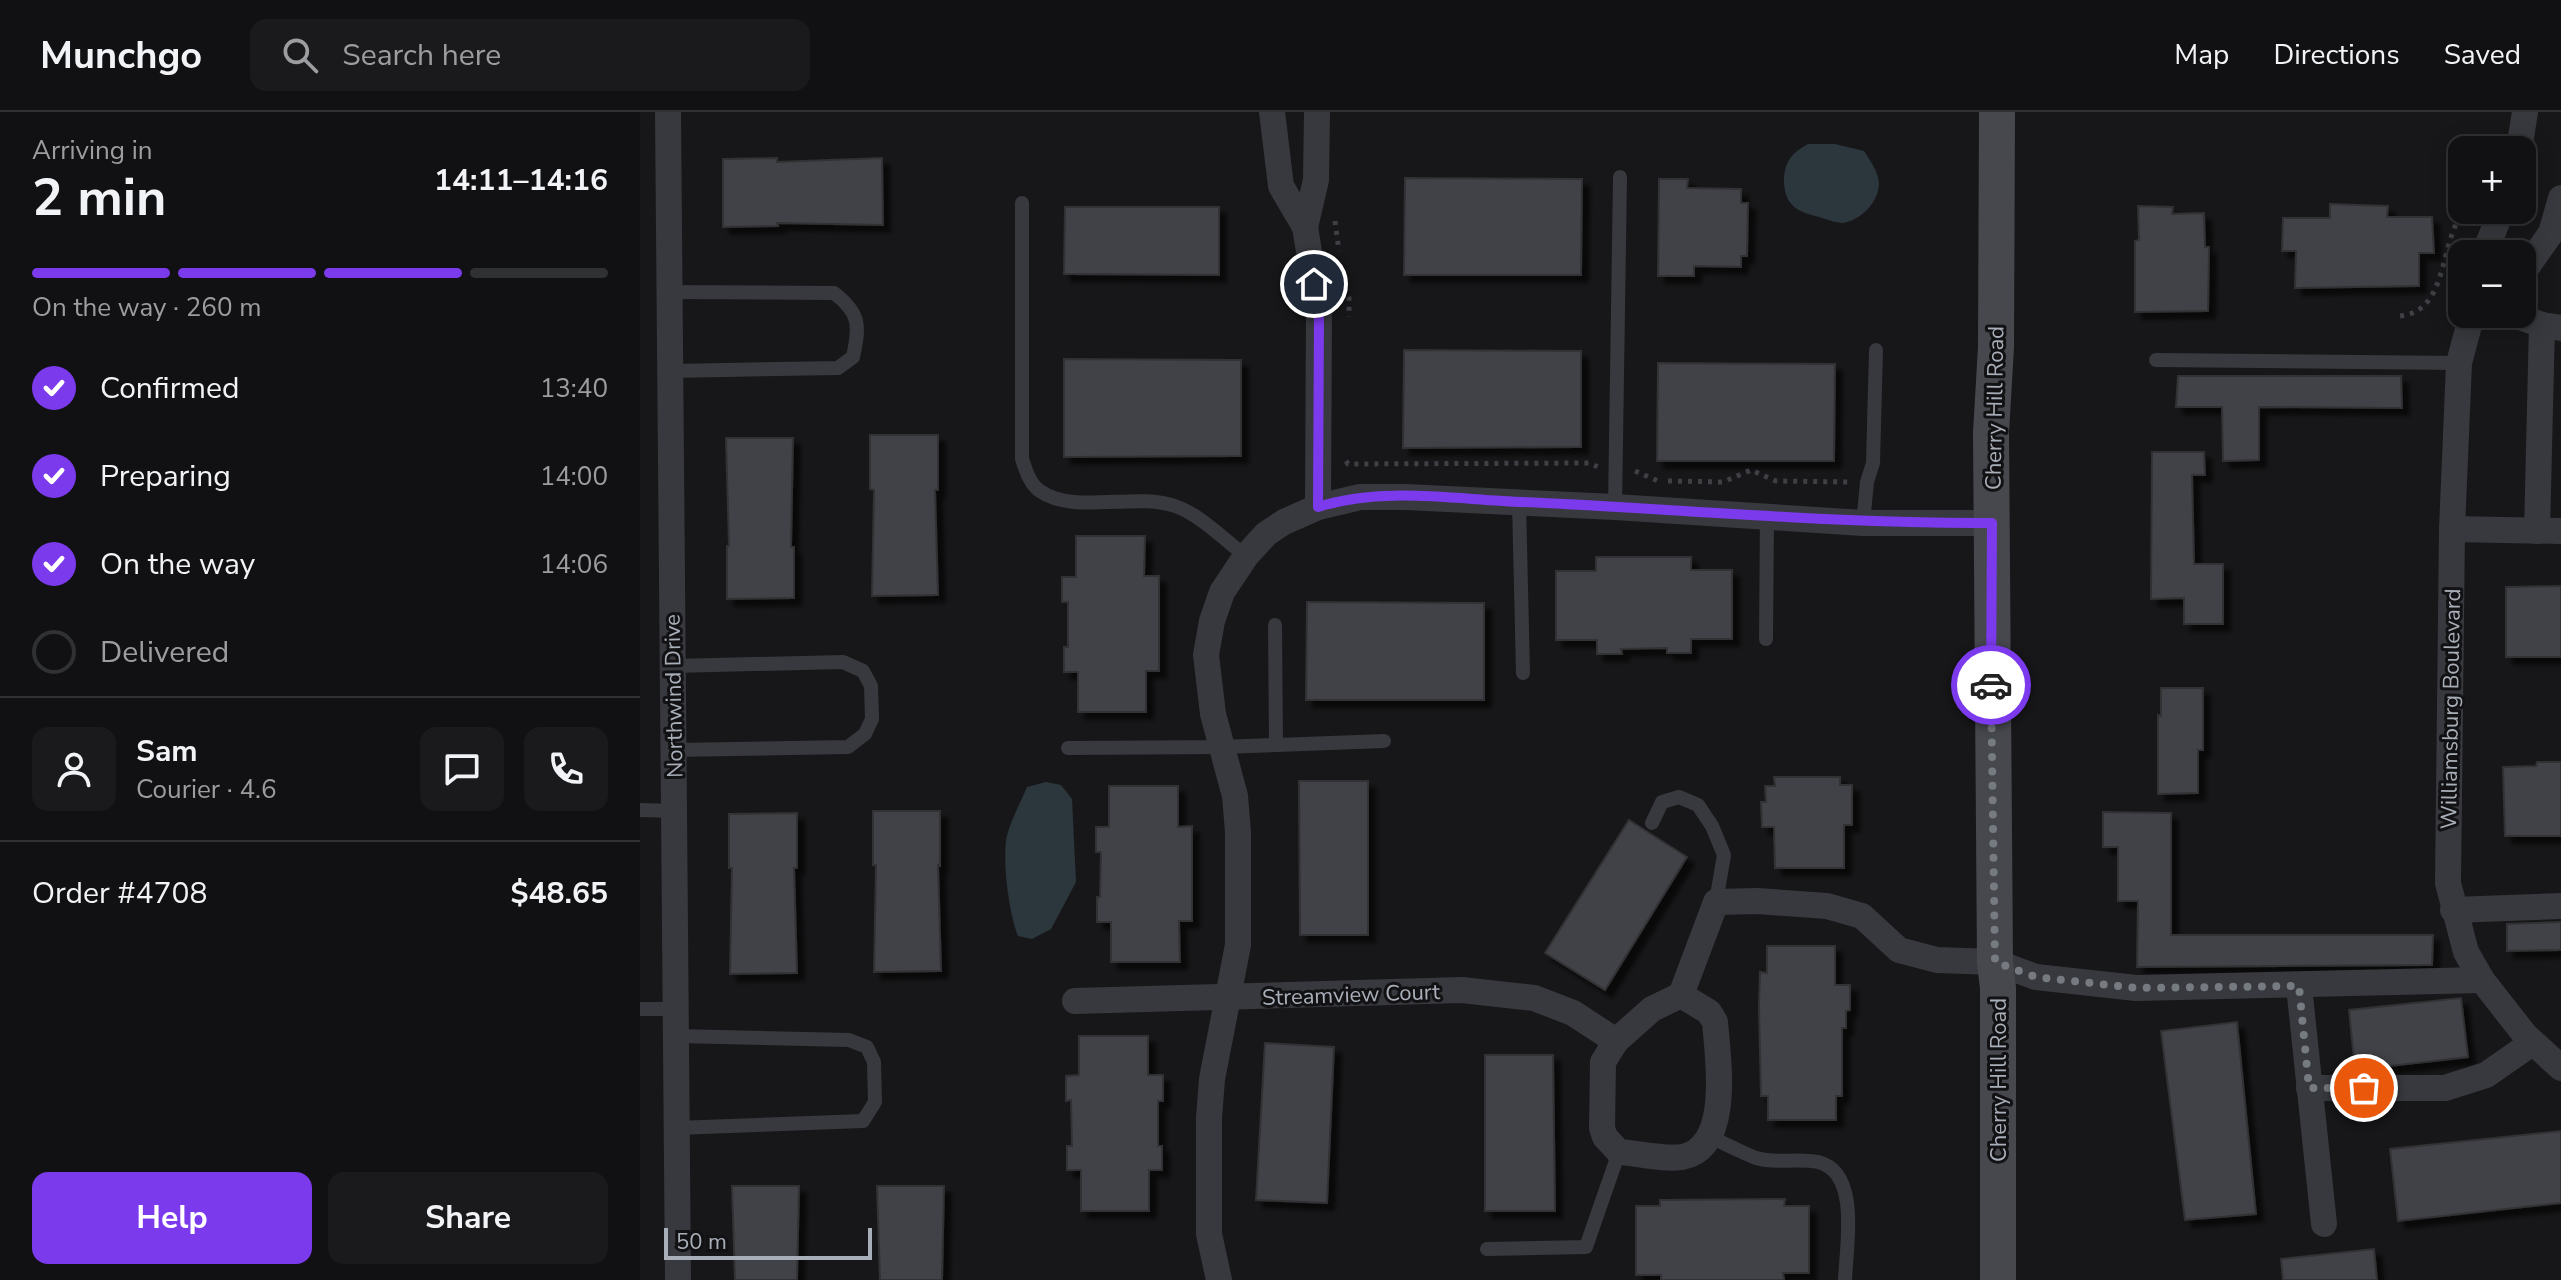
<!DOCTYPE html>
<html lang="en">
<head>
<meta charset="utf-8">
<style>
	body { margin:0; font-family:"Nunito Sans",sans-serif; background:#1a1a1c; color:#f1f3f6; height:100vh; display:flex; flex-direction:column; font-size:30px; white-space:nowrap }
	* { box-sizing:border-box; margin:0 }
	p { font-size:26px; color:#9c9da0 }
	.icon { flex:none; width:44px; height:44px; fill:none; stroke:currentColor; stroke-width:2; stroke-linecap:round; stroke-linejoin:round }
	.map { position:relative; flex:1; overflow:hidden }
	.drawer { display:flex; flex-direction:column; background:#111113; width:640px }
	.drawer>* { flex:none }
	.controls { position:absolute; left:1808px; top:24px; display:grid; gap:16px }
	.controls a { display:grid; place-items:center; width:88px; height:88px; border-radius:16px; background:#111113; box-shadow:0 4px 20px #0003,0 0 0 2px #303133; font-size:40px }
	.scale { position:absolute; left:24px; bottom:20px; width:208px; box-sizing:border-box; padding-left:8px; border:4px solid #a9afb9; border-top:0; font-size:22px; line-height:28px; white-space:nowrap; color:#a9afb9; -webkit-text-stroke:6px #121214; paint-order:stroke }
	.pin { position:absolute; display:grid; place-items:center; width:68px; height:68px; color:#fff; margin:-34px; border:4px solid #fff; border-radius:50%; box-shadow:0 2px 8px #0007 }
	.courier { position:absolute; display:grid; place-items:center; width:80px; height:80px; margin:-40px; border:6px solid #7c3aed; border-radius:50%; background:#fff; color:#222; box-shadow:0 2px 10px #0007 }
	.headline em { font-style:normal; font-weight:700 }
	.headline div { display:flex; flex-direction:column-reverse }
	.headline { display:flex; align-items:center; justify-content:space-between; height:136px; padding:0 32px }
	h1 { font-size:52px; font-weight:700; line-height:60px }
	.bar { display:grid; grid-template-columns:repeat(4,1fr); gap:12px 8px; align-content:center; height:96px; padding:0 32px }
	.bar i { height:10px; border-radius:6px; background:#303133 }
	.bar .active { background:#7c3aed }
	.bar p { grid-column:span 4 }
	.line { display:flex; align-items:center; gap:20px; padding:0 32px; border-top:2px solid #303133 }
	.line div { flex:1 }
	.round { display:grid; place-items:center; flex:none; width:84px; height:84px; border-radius:16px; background:#1a1a1c }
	ol { padding:0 32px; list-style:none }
	li { display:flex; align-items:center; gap:24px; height:88px }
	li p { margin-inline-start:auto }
	li .icon { padding:8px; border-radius:50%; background:#7c3aed; color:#fff; stroke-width:4 }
	li:last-child { color:#9c9da0 }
	li i { width:44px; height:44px; border:4px solid #303133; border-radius:50% }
	.button { display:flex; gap:16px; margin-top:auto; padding:16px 32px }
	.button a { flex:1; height:92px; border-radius:16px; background:#7c3aed; color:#fff; font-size:32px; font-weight:700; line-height:92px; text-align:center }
	.button a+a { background:#1a1a1c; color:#f1f3f6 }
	header { display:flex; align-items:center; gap:48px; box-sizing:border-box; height:112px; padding:0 40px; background:#111113; border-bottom:2px solid #303133 }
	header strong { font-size:38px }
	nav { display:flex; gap:44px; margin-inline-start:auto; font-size:28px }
	.search { width:560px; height:72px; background:#1a1a1c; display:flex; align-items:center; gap:20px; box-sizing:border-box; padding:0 28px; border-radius:16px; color:#9c9da0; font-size:30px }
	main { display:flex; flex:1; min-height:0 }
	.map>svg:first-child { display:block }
	.water { fill:#2c373d }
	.building { fill:#414246; stroke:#313135; stroke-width:2; filter:url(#shadow) }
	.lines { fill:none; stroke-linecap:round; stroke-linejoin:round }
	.path { stroke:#3e4045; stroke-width:5; stroke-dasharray:4 6; stroke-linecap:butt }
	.lane { stroke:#38393e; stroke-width:14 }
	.street { stroke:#38393e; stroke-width:26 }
	.secondary { stroke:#46484e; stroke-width:36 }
	.done { stroke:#767a81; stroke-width:8; stroke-dasharray:0 14.4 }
	.route { stroke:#7c3aed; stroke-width:10 }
	.labels { text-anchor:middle; stroke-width:6; stroke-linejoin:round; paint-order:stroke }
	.street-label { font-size:22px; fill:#a9afb9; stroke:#121214 }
</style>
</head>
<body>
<header>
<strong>Munchgo</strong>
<div class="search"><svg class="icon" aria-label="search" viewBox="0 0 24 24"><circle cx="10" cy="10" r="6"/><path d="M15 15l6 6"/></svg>Search here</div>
<nav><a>Map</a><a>Directions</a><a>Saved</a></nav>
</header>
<main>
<section class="drawer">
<div class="headline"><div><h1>2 min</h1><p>Arriving in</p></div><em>14:11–14:16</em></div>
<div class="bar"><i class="active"></i><i class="active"></i><i class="active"></i><i></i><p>On the way · 260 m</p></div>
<ol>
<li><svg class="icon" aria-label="check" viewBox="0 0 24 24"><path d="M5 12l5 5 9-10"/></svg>Confirmed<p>13:40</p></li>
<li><svg class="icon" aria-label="check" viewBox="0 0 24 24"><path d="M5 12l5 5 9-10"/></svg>Preparing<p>14:00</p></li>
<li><svg class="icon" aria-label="check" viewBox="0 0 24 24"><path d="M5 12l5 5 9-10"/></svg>On the way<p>14:06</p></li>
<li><i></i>Delivered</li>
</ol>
<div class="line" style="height:144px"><a class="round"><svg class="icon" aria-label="person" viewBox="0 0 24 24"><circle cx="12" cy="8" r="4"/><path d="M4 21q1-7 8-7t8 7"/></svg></a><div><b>Sam</b><p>Courier · 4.6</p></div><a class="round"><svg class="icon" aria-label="chat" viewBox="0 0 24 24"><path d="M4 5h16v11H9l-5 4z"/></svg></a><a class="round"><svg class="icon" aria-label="phone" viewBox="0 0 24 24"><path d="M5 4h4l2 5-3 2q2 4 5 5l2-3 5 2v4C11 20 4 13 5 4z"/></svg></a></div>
<div class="line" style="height:104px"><div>Order #4708</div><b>$48.65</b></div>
<div class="button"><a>Help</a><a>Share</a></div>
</section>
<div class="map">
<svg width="1921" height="1168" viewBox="0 0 1921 1168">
	<defs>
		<filter id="shadow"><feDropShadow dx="7" dy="7" stdDeviation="2" flood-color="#0009"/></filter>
	</defs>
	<rect width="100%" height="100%" fill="#171719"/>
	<g class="water">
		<path d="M1168 32H1195L1224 39C1230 48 1239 61 1239 72 1238 91 1221 108 1203 111 1196 111 1186 107 1179 105 1158 100 1145 94 1144 70 1144 51 1151 41 1168 32Z"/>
		<path d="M406 670 421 673 432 687 436 770 411 817 392 827 378 824C369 801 363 754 366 729 369 711 380 692 387 675Z"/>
	</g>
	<g class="building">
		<polygon points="137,46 137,50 242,46 243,113 137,111 138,114 83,115 83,47"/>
		<polygon points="765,66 942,67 941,163 764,163"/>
		<polygon points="1019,67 1048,67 1047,76 1101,77 1101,91 1108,91 1107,144 1101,144 1101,155 1054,154 1054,164 1018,164"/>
		<polygon points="1690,92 1748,94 1747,105 1792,105 1794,141 1779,141 1779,174 1655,176 1656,139 1642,139 1643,106 1690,106"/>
		<polygon points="1498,94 1533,95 1532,102 1564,101 1565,135 1569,135 1568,199 1495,200 1495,129 1499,128"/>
		<polygon points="425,95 579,95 579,163 424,162"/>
		<polygon points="764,238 941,239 941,335 763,336"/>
		<polygon points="424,247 601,248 601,344 424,345"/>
		<polygon points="1018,251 1195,252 1194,349 1017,349"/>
		<polygon points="1538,264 1761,264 1762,296 1619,295 1619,348 1583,349 1582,295 1536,295"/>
		<polygon points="230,323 298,323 298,378 295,378 298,483 232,484 234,378 230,377"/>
		<polygon points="86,326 153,326 151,435 154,435 154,486 87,487 87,434 89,434"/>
		<polygon points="1512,340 1564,340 1565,363 1552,363 1554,452 1583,452 1583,512 1544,512 1544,486 1511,487"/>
		<polygon points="436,424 505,424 504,464 519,464 519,559 506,559 506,600 438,600 438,560 424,560 424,535 428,535 428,490 422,490 422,465 436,465"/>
		<polygon points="956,445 1051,445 1051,458 1092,458 1092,527 1051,527 1051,541 1027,541 1027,536 981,537 982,542 957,542 957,528 916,528 916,459 956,459"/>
		<polygon points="1921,474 1921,545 1866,545 1866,475"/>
		<polygon points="667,490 844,491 844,588 666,588"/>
		<polygon points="1521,576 1563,576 1563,638 1558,638 1558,681 1518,682 1518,603 1521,604"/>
		<polygon points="1897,650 1921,650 1921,724 1865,724 1863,655 1896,654"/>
		<polygon points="1134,665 1200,665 1200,673 1212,673 1212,713 1204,713 1204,756 1135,756 1134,715 1122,715 1121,690 1126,690 1125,674 1135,674"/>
		<polygon points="659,669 728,669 728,823 660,823"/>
		<polygon points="469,674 538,674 538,715 552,714 552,809 539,809 540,850 471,850 471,810 457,810 457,785 460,785 461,740 456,740 456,715 469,715"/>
		<polygon points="233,699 300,699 300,754 298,753 301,859 234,860 236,753 233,753"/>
		<polygon points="1463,700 1531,701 1531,823 1793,823 1792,853 1497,855 1498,789 1478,789 1478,735 1463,735"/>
		<polygon points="157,701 157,756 154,756 157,861 90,862 92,756 89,756 89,702"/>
		<polygon points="989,708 1047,745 965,878 905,841"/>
		<polygon points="1921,810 1921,838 1867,839 1867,812"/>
		<polygon points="1127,834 1195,834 1195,873 1210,873 1210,898 1206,899 1206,916 1202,916 1202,984 1196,984 1196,1008 1128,1008 1128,984 1121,984 1119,894 1120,860 1127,861"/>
		<polygon points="1821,886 1828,945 1715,958 1709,898"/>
		<polygon points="1597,910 1616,1102 1545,1108 1521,919"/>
		<polygon points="439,924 508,924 508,963 523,963 523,989 518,989 518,1034 522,1034 522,1058 509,1058 509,1099 441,1099 441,1058 427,1058 427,1034 432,1034 431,988 426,989 426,964 439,963"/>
		<polygon points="625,931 694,935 687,1091 616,1088"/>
		<polygon points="845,943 913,943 915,1099 845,1099"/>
		<polygon points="1921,1019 1921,1091 1758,1109 1750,1037"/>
		<polygon points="92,1074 159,1074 157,1168 95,1168"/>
		<polygon points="237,1074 304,1074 302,1168 240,1168"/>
		<polygon points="1145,1087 1144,1094 1169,1094 1169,1161 1143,1161 1144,1168 1021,1168 1021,1163 996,1163 996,1094 1020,1094 1020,1088"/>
		<polygon points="1734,1137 1737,1168 1643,1168 1641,1147"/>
	</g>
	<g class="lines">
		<g class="path">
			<polyline points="695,109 699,139"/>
			<polyline points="704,176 709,186 709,205"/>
			<path d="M1760 204C1810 199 1798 129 1825 98"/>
			<polyline points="706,349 708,352 949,351 958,355"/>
			<polyline points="995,359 1018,369"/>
			<polyline points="1028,369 1083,370 1111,358 1136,369 1210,370"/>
		</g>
		<g class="lane">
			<path d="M382 91V347C386 359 390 372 400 379 434 403 495 380 535 394 561 403 584 428 606 444"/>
			<path d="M29 180 194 181C220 201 220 213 213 245L198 256 30 259"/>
			<polyline points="1516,248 1819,251"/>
			<polyline points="879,390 883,561"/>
			<polyline points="975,395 980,65"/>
			<polyline points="1223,411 1227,370 1233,351 1236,238"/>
			<polyline points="635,513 636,633"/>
			<polyline points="1126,527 1127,403"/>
			<polyline points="33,554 203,550 223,559 231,574 232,607 225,622 208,635 33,638"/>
			<polyline points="428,636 581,635 744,629"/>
			<polyline points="0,698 34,699"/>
			<polyline points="1012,711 1022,690 1039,685 1058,693 1072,714 1084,743 1076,790"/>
			<polyline points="0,897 35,897"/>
			<polyline points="36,924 209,928 227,935 234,950 235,990 223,1009 36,1016"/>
			<path d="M1071 1025C1085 1032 1101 1040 1116 1046 1135 1052 1158 1046 1178 1050 1221 1060 1206 1136 1205 1168"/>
			<polyline points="847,1137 946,1135 979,1040"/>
		</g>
		<g class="street">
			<polyline points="28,0 38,1168"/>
			<polyline points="632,0 641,74 665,115 679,200 678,395"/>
			<polyline points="1879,38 1885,0"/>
			<polyline points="665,115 676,68 677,0"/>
			<polyline points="1844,142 1862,98"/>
			<polyline points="1882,162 1911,121 1921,86"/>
			<polyline points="1832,202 1819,251 1812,417 1808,771 1826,840 1842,868 1885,923 1921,956"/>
			<polyline points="1872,202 1902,213 1921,216"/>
			<polyline points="1812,417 1921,419"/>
			<polyline points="1897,419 1902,213"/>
			<polyline points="1813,798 1921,794"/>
			<polyline points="1659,874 1684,1112"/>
			<path d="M435 889 822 878 894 886 933 901 976 929 963 950 962 1016 965 1025 979 1040C998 1041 1023 1048 1042 1045 1092 1036 1078 947 1075 910L1069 900 1041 883 1076 790 1117 789 1187 794 1222 804 1259 838 1297 848 1355 850 1396 865 1496 876 1842 868"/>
			<polyline points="976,929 1012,897 1041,883"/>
			<polyline points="1669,976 1805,976 1846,963 1892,931"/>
			<polyline points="579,1168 569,1122 569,1006 572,967 598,833 598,720 595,684 573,602 566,543 572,509 582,480 606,444 626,422 644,410 678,395 720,385 766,385 975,395 1223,411 1352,411"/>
		</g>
		<polyline class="secondary" points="1357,0 1356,235 1351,321 1355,850 1358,876 1358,1168"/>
	</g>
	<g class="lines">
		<polyline class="done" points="1351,573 1355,850 1396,865 1496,876 1659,874 1669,976 1724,976"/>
		<path class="route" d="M674 172 679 200 678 395C743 374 817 388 884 390 1040 397 1196 412 1352 411L1351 573"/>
	</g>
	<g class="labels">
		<g class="street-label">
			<text transform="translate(1354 296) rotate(-89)" y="8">Cherry Hill Road</text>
			<text transform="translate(33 584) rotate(-91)" y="8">Northwind Drive</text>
			<text transform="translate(1810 597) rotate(-89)" y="8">Williamsburg Boulevard</text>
			<text transform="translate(711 882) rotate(-2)" y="8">Streamview Court</text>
			<text transform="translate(1358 968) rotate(-90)" y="8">Cherry Hill Road</text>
		</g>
	</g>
</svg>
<div class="controls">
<a>+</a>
<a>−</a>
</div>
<div class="scale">50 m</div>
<div class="pin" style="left:1724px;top:976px;background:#ea580c"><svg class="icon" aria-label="bag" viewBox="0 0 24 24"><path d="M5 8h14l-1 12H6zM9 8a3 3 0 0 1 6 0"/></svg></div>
<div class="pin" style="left:674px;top:172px;background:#1f2937"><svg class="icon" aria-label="home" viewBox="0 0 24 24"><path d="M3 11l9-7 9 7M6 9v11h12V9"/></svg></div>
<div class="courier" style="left:1351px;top:573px"><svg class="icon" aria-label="car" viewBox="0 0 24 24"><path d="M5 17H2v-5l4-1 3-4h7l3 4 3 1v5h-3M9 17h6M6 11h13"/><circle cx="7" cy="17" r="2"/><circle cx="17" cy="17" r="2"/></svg></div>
</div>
</main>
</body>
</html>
